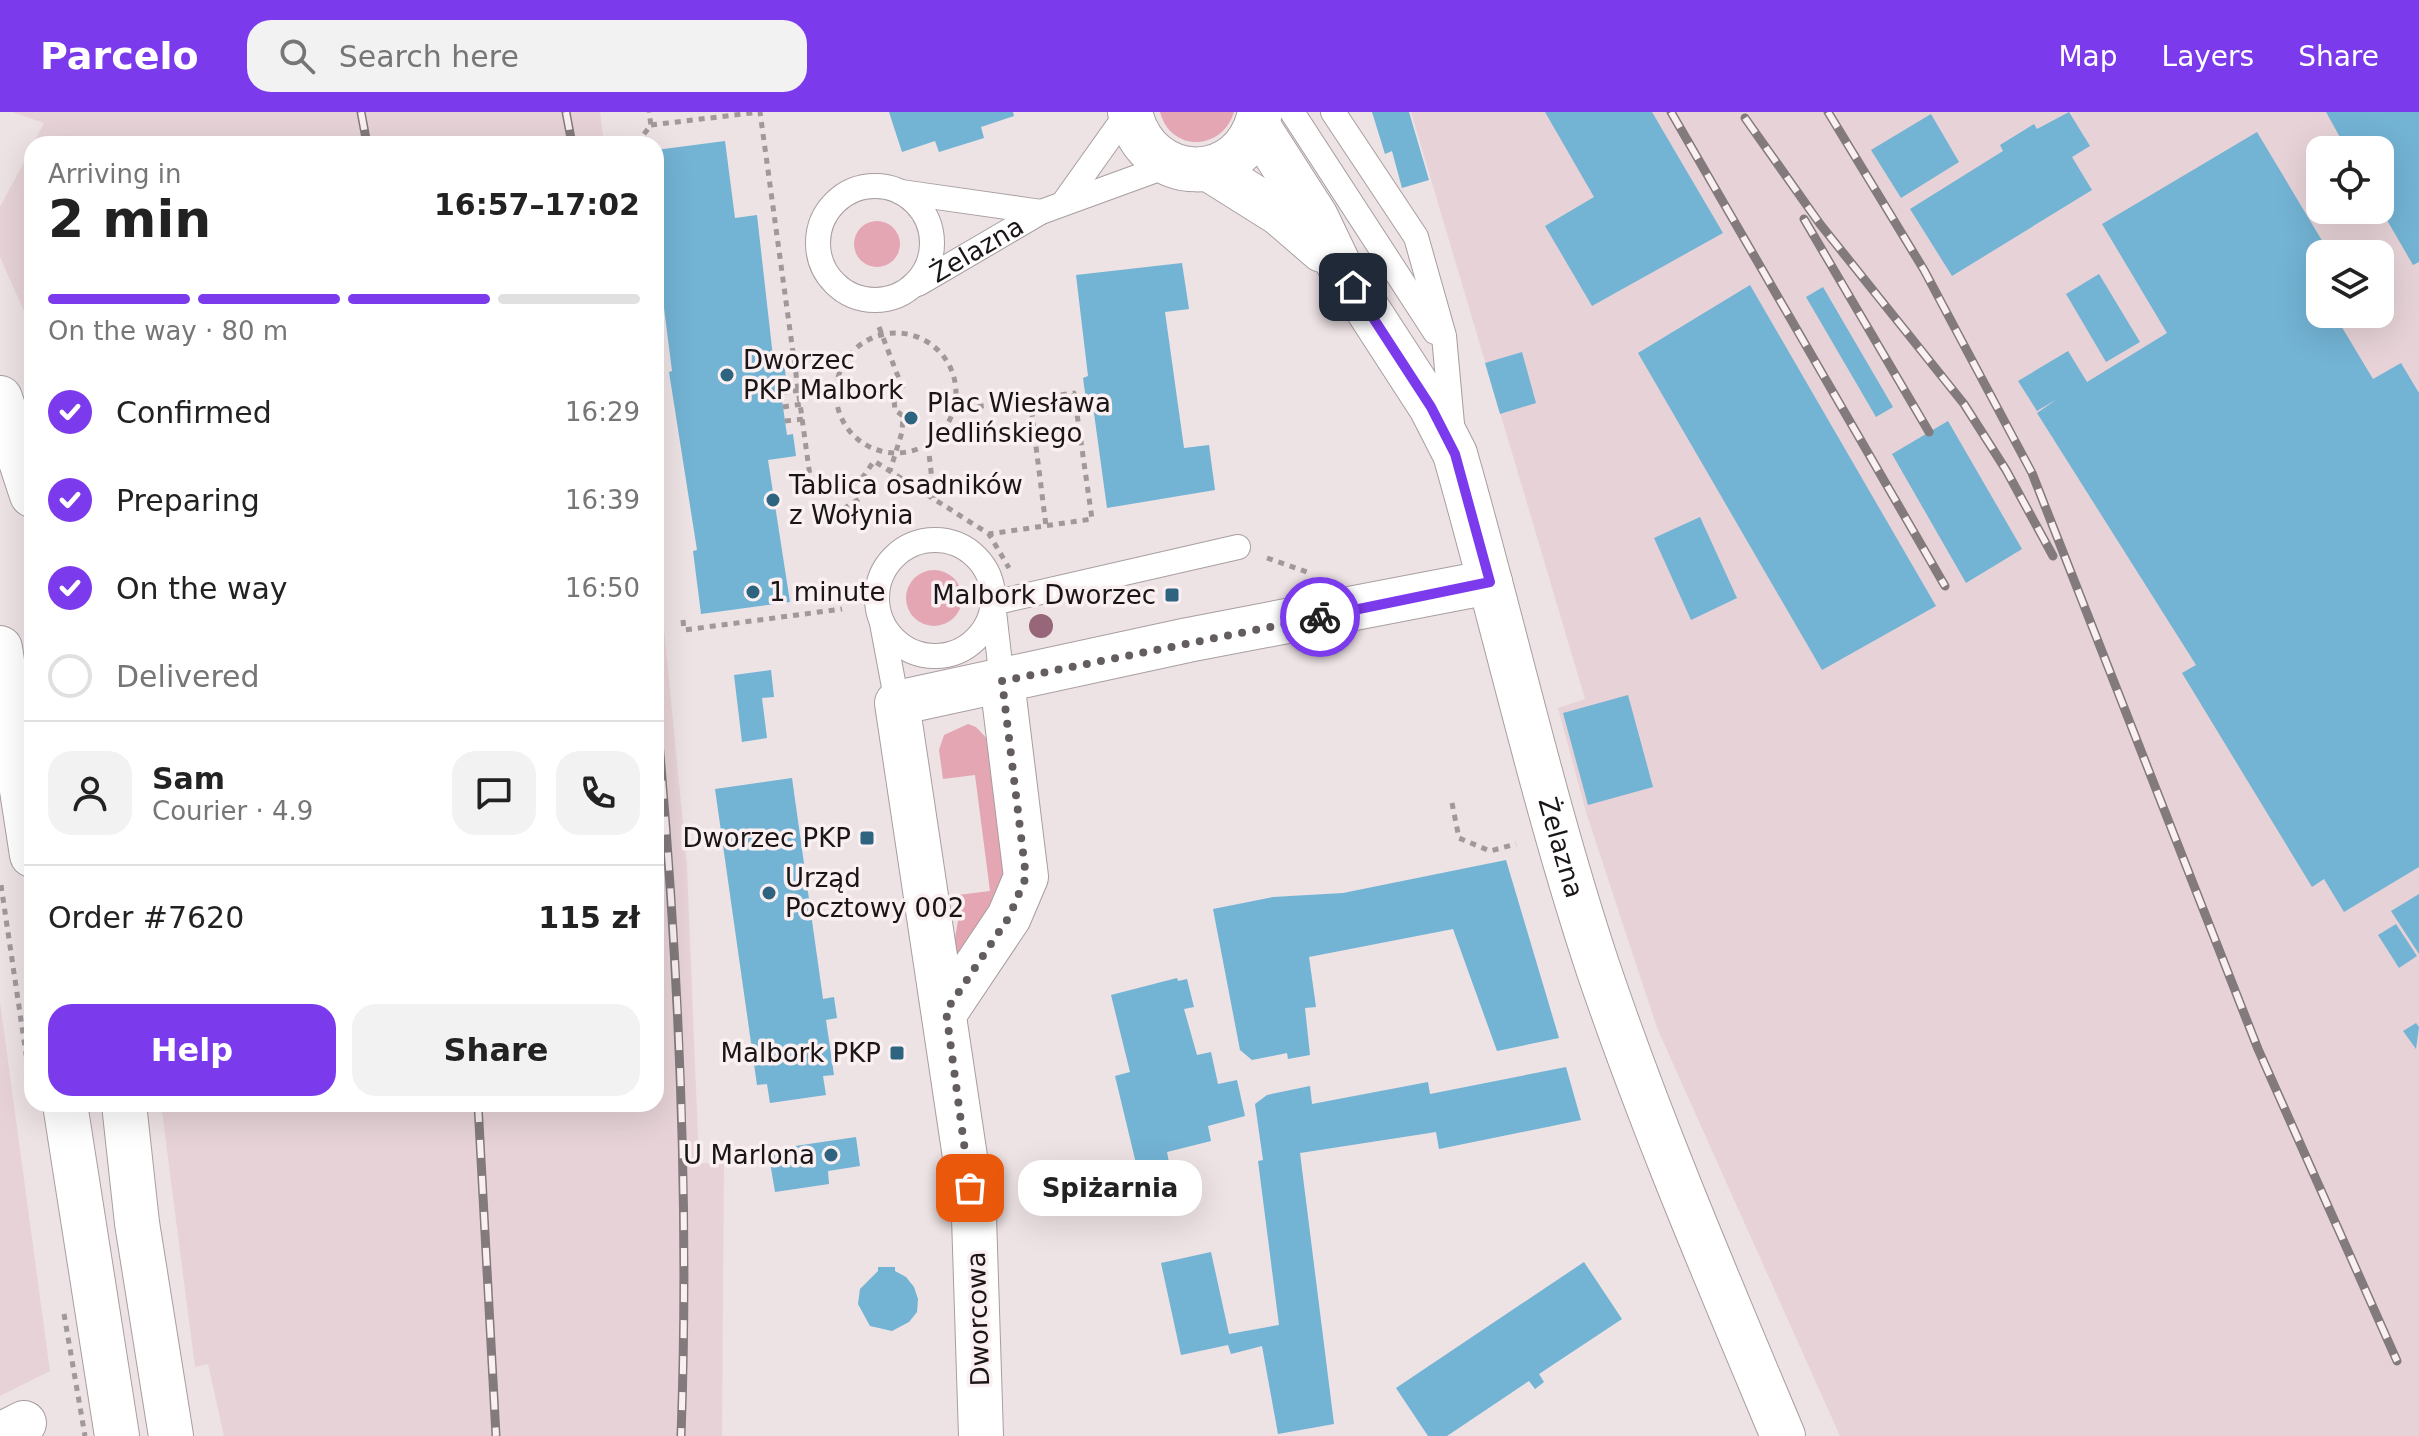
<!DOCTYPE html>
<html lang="en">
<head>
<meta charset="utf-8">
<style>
	body { margin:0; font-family:"DejaVu Sans",sans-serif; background:#f2f2f2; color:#222; height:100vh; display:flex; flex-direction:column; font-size:30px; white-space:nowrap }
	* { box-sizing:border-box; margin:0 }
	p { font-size:26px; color:#767676 }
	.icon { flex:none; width:44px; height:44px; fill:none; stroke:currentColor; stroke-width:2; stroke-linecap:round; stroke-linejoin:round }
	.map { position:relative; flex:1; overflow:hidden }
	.drawer { position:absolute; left:24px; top:24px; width:640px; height:976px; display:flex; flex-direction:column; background:#fff; border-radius:24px; box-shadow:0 8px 32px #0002 }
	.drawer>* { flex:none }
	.tools { position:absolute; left:2306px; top:24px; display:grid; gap:16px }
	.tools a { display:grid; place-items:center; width:88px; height:88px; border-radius:16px; background:#fff; box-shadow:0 8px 32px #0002; font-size:40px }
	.pin { position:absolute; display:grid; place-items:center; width:68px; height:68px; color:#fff; margin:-34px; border-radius:16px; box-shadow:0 4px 12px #0006 }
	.courier { position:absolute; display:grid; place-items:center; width:80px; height:80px; margin:-40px; border:6px solid #7c3aed; border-radius:50%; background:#fff; color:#222; box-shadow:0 2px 10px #0007 }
	.bubble { position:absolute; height:56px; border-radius:24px; background:#fff; box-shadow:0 8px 32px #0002; font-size:26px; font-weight:700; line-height:56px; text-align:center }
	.headline em { font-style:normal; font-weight:700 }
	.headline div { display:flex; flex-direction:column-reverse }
	.headline { display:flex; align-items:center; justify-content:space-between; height:136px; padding:0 24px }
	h1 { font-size:52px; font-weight:700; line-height:60px }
	.bar { display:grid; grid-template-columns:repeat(4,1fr); gap:12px 8px; align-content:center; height:96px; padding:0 24px }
	.bar i { height:10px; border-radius:6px; background:#e0e0e0 }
	.bar .on { background:#7c3aed }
	.bar p { grid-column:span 4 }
	.line { display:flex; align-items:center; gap:20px; padding:0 24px; border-top:2px solid #e0e0e0 }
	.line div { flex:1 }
	.round { display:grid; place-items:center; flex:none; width:84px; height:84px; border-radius:24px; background:#f2f2f2 }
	ol { padding:0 24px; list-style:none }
	li { display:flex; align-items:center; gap:24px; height:88px }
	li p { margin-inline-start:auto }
	li .icon { padding:8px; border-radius:50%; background:#7c3aed; color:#fff; stroke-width:4 }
	li:last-child { color:#767676 }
	li i { width:44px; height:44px; border:4px solid #e0e0e0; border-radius:50% }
	.button { display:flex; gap:16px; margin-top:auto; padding:16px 24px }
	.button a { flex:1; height:92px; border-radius:24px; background:#7c3aed; color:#fff; font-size:32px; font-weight:700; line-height:92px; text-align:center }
	.button a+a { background:#f2f2f2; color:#222 }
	header { display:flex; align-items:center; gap:48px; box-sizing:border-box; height:112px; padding:0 40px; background:#7c3aed; color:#fff }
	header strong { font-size:38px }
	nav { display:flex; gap:44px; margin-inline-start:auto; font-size:28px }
	.search { width:560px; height:72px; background:#f2f2f2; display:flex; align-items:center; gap:20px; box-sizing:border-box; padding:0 28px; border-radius:24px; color:#767676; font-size:30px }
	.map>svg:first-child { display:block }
	.built { fill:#e7d3d7; fill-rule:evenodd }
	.green { fill:#e3a6b2 }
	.building { fill:#73b3d4 }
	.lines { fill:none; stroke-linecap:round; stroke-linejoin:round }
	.lane-casing { stroke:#a89e9f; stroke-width:26 }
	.street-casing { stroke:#a89e9f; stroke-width:46 }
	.primary-casing { stroke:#a89e9f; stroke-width:46 }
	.path { stroke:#a09899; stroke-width:5; stroke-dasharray:6 6; stroke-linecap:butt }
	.lane { stroke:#fff; stroke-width:24 }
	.street { stroke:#fff; stroke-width:44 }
	.primary { stroke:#fff; stroke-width:44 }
	.rail-casing { stroke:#827a7c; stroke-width:9 }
	.rail { stroke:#faeff1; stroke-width:6; stroke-dasharray:18; stroke-linecap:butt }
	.path-bridge { stroke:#a09899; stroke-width:5; stroke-dasharray:6 6; stroke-linecap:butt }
	.tree { fill:#976679 }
	.done { stroke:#645d5f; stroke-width:8; stroke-dasharray:0 14.4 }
	.route { stroke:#7c3aed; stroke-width:10 }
	.poi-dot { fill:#2e647f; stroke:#faeff1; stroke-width:3 }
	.labels { text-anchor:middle; stroke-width:7; stroke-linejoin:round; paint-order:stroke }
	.street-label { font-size:26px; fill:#1a1617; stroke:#faeff1 }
	.poi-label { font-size:26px; fill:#1a1617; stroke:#faeff1; text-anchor:start }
</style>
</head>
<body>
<header>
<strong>Parcelo</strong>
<div class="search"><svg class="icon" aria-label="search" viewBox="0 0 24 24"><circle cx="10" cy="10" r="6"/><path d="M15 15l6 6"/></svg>Search here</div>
<nav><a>Map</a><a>Layers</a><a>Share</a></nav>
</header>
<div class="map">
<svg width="2419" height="1324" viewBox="0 0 2419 1324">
	<rect width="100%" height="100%" fill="#ede2e4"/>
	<g class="built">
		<polygon points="12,0 600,0 604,32 33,32 44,11"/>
		<path d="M1411 0H2419V1324H1840L1657 916 1586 700 1558 596 1585 587ZM2320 38H2380V98H2320ZM2320 142H2380V202H2320Z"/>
		<polygon points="32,35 32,217 0,145 0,95"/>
		<polygon points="656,434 687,754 699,1051 724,1052 722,1324 224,1324 208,1252 195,1255 161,992 656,992"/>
		<polygon points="0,890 50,1259 0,1284"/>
	</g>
	<g class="green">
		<path d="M1160 0H1234C1222 39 1171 41 1160 0Z"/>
		<circle cx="877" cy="132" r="23"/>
		<circle cx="934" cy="486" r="28"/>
		<polygon points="968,612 976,615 990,630 1007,776 956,851 951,849 959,803 958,783 990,779 975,663 943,667 939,638 944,623"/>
	</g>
	<g class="building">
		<polygon points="889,0 1013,0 1014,4 981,15 984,26 939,40 935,29 902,40"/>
		<polygon points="1372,0 1409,0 1429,68 1402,76 1392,39 1385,42"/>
		<polygon points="1545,0 1652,0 1723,121 1592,194 1545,114 1594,85"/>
		<polygon points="2069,0 2090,34 2072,45 2092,78 1952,164 1910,97 2003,39 2000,33 2034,12 2037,17"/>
		<polygon points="2326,0 2419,0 2419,150 2413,153 2380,96 2380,38 2347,38"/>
		<polygon points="1931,2 1959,50 1901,86 1871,38"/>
		<polygon points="2257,20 2330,142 2320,142 2320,202 2334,202 2373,267 2401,251 2419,281 2419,755 2344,800 2324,767 2312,775 2182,561 2196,553 2037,301 2057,287 2037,299 2018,269 2068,239 2087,270 2167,221 2102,112"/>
		<polygon points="725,29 735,106 757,103 773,245 783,244 786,266 779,267 787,323 793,322 796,344 768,348 790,490 701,502 693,439 697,438 669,260 672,259 662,180 659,181 656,162 656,38"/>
		<polygon points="1182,151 1189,197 1165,200 1184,336 1209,333 1215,378 1107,396 1093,294 1087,295 1083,266 1088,264 1076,163"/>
		<polygon points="2099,162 2140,230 2106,250 2066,182"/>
		<polygon points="1750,173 1936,494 1822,558 1638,241"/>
		<polygon points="1823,175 1893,295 1876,305 1806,185"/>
		<polygon points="1522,240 1536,291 1500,302 1485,251"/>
		<polygon points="1948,309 2022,437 1966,471 1892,342"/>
		<polygon points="1700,405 1737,486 1691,508 1654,426"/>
		<polygon points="771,558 774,585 762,586 767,626 742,630 734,563"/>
		<polygon points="1628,583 1653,675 1588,693 1563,601"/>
		<polygon points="792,666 823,887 834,885 837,906 826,908 834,963 823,964 826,983 770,991 767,972 757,973 715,677"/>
		<polygon points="1506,748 1559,926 1497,939 1453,817 1309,845 1316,895 1305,896 1310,943 1288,947 1287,941 1252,948 1240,938 1213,797 1273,785 1343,781"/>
		<polygon points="2419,782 2419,842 2391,799"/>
		<polygon points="2396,812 2417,844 2399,856 2378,823"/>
		<polygon points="1177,866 1178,869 1187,867 1194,895 1184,897 1197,943 1211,940 1218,972 1237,968 1245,1004 1208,1014 1211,1029 1167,1040 1171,1061 1140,1068 1115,964 1130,960 1111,883"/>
		<polygon points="2416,911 2419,915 2416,937 2403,919"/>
		<polygon points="1566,955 1581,1008 1439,1037 1436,1020 1300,1041 1334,1312 1278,1322 1262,1234 1231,1242 1228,1233 1181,1243 1161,1151 1211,1140 1229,1222 1279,1213 1258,1049 1263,1048 1255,992 1267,983 1310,974 1312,992 1428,970 1430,982"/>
		<polygon points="856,1025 860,1054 828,1059 829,1072 775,1080 768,1038"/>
		<polygon points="1584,1150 1622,1207 1539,1262 1544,1270 1535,1277 1529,1269 1447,1324 1428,1324 1396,1276"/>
		<polygon points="878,1155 895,1155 895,1159 906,1165 914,1175 918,1187 917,1200 909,1210 892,1219 870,1214 858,1192 860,1177 878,1159"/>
	</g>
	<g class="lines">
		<defs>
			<g id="lane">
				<polyline points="1292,0 1435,220"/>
				<polyline points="1333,0 1416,125 1444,224 1452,312"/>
				<circle cx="875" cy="131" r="57"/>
				<polyline points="901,80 1041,100"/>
				<polyline points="1064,90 1128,0"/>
				<path id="s1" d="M918 172 1041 100 1170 53"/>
				<circle cx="935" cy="486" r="58"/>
				<polyline points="882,511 897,591"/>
				<polyline points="1002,569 993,491 1238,435"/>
			</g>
			<g id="street">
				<path d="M1130 0C1147 76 1245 77 1260 0"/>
				<path id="s2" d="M1257 13 1316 105 1339 153 1431 295 1455 342C1504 513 1542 687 1598 856 1652 1015 1718 1169 1783 1324"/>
				<polyline points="1209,57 1279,101 1322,138"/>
				<polyline points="946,899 1009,805 1026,765 1002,569"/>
				<polyline points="0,1323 24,1311"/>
				<polyline points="981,1324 974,1105 897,591 1188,528 1490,470"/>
			</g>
			<g id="primary">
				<polyline points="0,286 32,383"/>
				<polyline points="0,536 32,743"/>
				<polyline points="65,992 117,1324"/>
				<polyline points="124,992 137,1111 171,1324"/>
			</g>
		</defs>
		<use href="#lane" class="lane-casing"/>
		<use href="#street" class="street-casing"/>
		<use href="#primary" class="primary-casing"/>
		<g class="path">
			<polyline points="651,13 760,0 816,408 829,406 859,387 850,374 863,365 874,349 989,422 1009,456"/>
			<polyline points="644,22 651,13 649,0"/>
			<polyline points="879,215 904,280 894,288 895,298 903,304 902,320 890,359"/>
			<circle cx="896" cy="281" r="60"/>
			<polyline points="781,281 800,278"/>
			<polyline points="1030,287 1046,414"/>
			<polyline points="783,295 802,292"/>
			<polyline points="954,298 1074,281 1092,407 989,422"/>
			<polyline points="785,309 804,307"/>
			<polyline points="928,332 934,387"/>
			<polyline points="1267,446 1307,460"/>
			<polyline points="683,508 684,518 842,497"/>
			<polyline points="1452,691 1459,726 1490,739 1516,732"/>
			<polyline points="1,773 30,969"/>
		</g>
		<use href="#lane" class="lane"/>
		<use href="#street" class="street"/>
		<use href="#primary" class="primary"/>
		<defs>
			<g id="rail">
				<polyline points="361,0 367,32"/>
				<polyline points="566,0 572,32"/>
				<polyline points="1671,0 1945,474"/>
				<polyline points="1828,0 1924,158 2032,361 2258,937 2397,1249"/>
				<polyline points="1745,6 1820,112 1964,292 2006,358 2053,444"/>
				<polyline points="1804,107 1929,320"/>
				<path d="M656 597C678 838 690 1082 681 1324"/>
				<polyline points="478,992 496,1324"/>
			</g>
		</defs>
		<use href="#rail" class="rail-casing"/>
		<use href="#rail" class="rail"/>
		<polyline class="path-bridge" points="64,1202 85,1324"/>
	</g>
	<circle class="tree" cx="1041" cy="514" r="12"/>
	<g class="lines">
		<polyline class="done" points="970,1076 946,899 1009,805 1026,765 1002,569 1320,505"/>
		<polyline class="route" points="1320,505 1490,470 1455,342 1431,295 1353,175"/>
	</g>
	<g class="poi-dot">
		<circle cx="727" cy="263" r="8"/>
		<circle cx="911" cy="306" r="8"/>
		<circle cx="773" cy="388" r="8"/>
		<circle cx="753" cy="480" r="8"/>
		<rect x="1164" y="475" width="16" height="16" rx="4"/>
		<rect x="859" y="718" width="16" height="16" rx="4"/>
		<circle cx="769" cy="781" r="8"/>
		<rect x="889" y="933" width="16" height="16" rx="4"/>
		<circle cx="831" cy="1043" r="8"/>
	</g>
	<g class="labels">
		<g class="street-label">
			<text dy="9" stroke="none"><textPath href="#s1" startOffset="68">Żelazna</textPath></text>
			<text dy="9" stroke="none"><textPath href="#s2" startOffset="792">Żelazna</textPath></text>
			<text transform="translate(978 1207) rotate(-92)" y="9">Dworcowa</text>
		</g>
		<g class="poi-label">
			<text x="743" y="257">Dworzec<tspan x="743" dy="30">PKP Malbork</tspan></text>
			<text x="927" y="300">Plac Wiesława<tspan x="927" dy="30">Jedlińskiego</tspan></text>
			<text x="789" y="382">Tablica osadników<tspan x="789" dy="30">z Wołynia</tspan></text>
			<text x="769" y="489">1 minute</text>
			<text x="1156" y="492" text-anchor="end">Malbork Dworzec</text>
			<text x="851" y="735" text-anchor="end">Dworzec PKP</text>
			<text x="785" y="775">Urząd<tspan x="785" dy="30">Pocztowy 002</tspan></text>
			<text x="881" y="950" text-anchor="end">Malbork PKP</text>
			<text x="815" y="1052" text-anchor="end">U Marlona</text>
		</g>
	</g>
</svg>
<div class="tools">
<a><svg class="icon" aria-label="locate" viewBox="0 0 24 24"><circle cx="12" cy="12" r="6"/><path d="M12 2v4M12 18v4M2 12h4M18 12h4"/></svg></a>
<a><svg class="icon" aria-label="layers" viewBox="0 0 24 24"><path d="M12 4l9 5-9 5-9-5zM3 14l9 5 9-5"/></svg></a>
</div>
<div class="pin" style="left:970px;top:1076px;background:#ea580c"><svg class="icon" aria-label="bag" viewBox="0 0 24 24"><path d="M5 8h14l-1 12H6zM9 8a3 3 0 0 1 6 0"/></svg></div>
<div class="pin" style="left:1353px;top:175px;background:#1f2937"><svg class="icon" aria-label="home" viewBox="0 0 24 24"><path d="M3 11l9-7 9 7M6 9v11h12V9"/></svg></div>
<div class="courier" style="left:1320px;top:505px"><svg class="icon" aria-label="bike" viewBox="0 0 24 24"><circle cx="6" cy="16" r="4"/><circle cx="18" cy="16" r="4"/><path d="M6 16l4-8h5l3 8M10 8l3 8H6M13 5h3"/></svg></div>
<div class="bubble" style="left:1018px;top:1048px;width:184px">Spiżarnia</div>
<section class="drawer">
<div class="headline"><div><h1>2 min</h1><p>Arriving in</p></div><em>16:57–17:02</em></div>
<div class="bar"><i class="on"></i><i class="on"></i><i class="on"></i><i></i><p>On the way · 80 m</p></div>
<ol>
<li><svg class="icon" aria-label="check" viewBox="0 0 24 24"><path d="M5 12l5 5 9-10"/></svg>Confirmed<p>16:29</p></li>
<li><svg class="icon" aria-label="check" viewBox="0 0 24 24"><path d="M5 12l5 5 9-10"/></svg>Preparing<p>16:39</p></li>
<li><svg class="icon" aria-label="check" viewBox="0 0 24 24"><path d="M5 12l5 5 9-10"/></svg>On the way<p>16:50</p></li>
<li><i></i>Delivered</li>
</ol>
<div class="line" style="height:144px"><a class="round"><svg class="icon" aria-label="person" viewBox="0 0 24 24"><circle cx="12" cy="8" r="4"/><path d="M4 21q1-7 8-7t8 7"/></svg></a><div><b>Sam</b><p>Courier · 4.9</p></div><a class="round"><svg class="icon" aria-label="chat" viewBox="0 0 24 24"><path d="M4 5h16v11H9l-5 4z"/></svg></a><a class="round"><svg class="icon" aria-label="phone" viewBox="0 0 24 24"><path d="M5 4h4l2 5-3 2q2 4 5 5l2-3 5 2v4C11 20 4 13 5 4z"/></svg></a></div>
<div class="line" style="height:104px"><div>Order #7620</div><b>115 zł</b></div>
<div class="button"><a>Help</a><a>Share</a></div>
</section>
</div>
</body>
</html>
